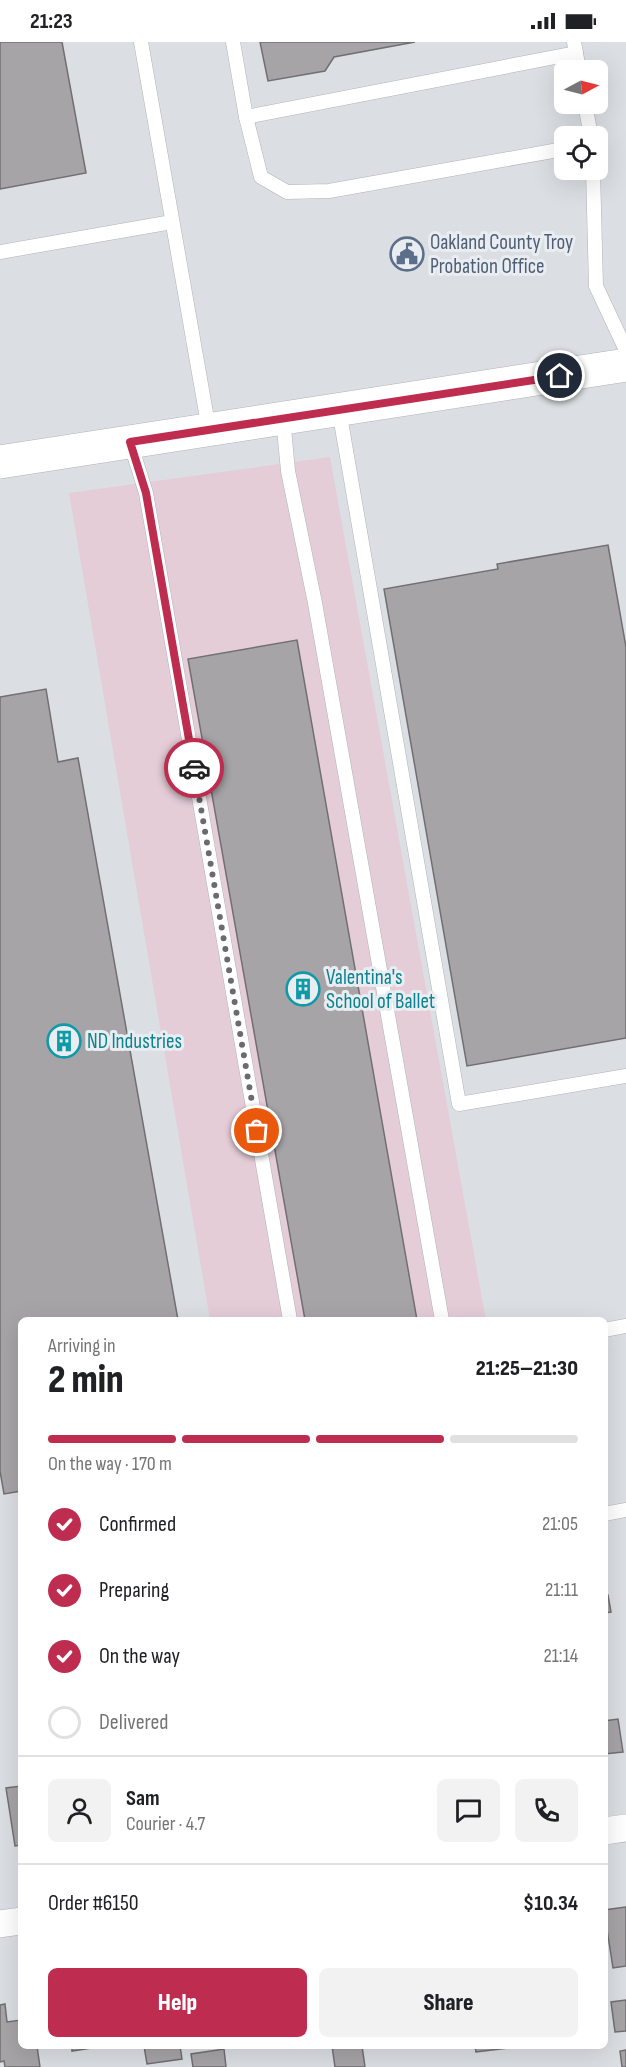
<!DOCTYPE html>
<html lang="en">
<head>
<meta charset="utf-8">
<style>
	body { margin:0; font-family:"Sofia Sans Condensed",sans-serif; background:#f2f2f2; color:#202124; height:100vh; display:flex; flex-direction:column; font-size:22px; white-space:nowrap }
	* { box-sizing:border-box; margin:0 }
	p { font-size:20px; color:#757577 }
	.icon { flex:none; width:33px; height:33px; fill:none; stroke:currentColor; stroke-width:2; stroke-linecap:round; stroke-linejoin:round }
	.map { position:relative; flex:1; overflow:hidden }
	.panel { position:absolute; left:18px; top:1275px; width:590px; height:732px; display:flex; flex-direction:column; background:#fff; border-radius:9px; box-shadow:0 6px 24px #0002 }
	.panel>* { flex:none }
	.needle { width:39px; rotate:83deg }
	.buttons { position:absolute; left:554px; top:18px; display:grid; gap:12px }
	.buttons a { display:grid; place-items:center; width:54px; height:54px; border-radius:9px; background:#fff; box-shadow:0 6px 24px #0002; font-size:30px }
	.pin { position:absolute; display:grid; place-items:center; width:51px; height:51px; color:#fff; margin:-26px; border:3px solid #fff; border-radius:50%; box-shadow:0 2px 6px #0007 }
	.courier { position:absolute; display:grid; place-items:center; width:60px; height:60px; margin:-30px; border:4px solid #be2d4f; border-radius:50%; background:#fff; color:#222; box-shadow:0 2px 8px #0007 }
	.overview em { font-style:normal; font-weight:800 }
	.overview div { display:flex; flex-direction:column-reverse }
	.overview { display:flex; align-items:center; justify-content:space-between; height:102px; padding:0 30px }
	h1 { font-size:39px; font-weight:800; line-height:45px }
	.bar { display:grid; grid-template-columns:repeat(4,1fr); gap:9px 6px; align-content:center; height:72px; padding:0 30px }
	.bar i { height:8px; border-radius:4px; background:#e0e0e0 }
	.bar .active { background:#be2d4f }
	.bar p { grid-column:span 4 }
	.line { display:flex; align-items:center; gap:15px; padding:0 30px; border-top:2px solid #e0e0e0 }
	.line div { flex:1 }
	.round { display:grid; place-items:center; flex:none; width:63px; height:63px; border-radius:9px; background:#f2f2f2 }
	ol { padding:0 30px; list-style:none }
	li { display:flex; align-items:center; gap:18px; height:66px }
	li p { margin-inline-start:auto }
	li .icon { padding:6px; border-radius:50%; background:#be2d4f; color:#fff; stroke-width:4 }
	li:last-child { color:#757577 }
	li i { width:33px; height:33px; border:3px solid #e0e0e0; border-radius:50% }
	.primary-button { display:flex; gap:12px; margin-top:auto; padding:12px 30px }
	.primary-button a { flex:1; height:69px; border-radius:9px; background:#be2d4f; color:#fff; font-size:24px; font-weight:800; line-height:69px; text-align:center }
	.primary-button a+a { background:#f2f2f2; color:#202124 }
	.status { display:flex; justify-content:space-between; align-items:center; height:42px; padding:0 30px; background:#fff; direction:ltr }
	.status svg { height:16px; fill:currentColor }
	.map>svg:first-child { display:block }
	.commercial { fill:#e5cdd8 }
	.building { fill:#a7a4a7; stroke:#726f72; stroke-width:1.5 }
	.lines { fill:none; stroke-linecap:round; stroke-linejoin:round }
	.lane-casing { stroke:#b0b3b7; stroke-width:15 }
	.street-casing { stroke:#b0b3b7; stroke-width:28 }
	.secondary-casing { stroke:#b0b3b7; stroke-width:34 }
	.lane { stroke:#fff; stroke-width:14 }
	.street { stroke:#fff; stroke-width:27 }
	.secondary { stroke:#fff; stroke-width:33 }
	.done { stroke:#696b6e; stroke-width:6; stroke-dasharray:0 10.8 }
	.route { stroke:#be2d4f; stroke-width:8 }
	.labels { text-anchor:middle; stroke-width:6; stroke-linejoin:round; paint-order:stroke }
	.service-label { font-size:21px; fill:#4e5e75; stroke:#e9ecf0; text-anchor:start }
	.culture-label { font-size:21px; fill:#0d838f; stroke:#e9ecf0; text-anchor:start }
</style>
</head>
<body>
<div class="status"><b>21:23</b><svg viewBox="0 0 49 12"><path d="M0 12V9h3v3zM5 12V6h3v6zM10 12V3h3v9zM15 12V0h3v12zM26 1h20v11H26zM47 4h2v5h-2z"/></svg></div>
<div class="map">
<svg width="626" height="2025" viewBox="0 0 626 2025">
	<rect width="100%" height="100%" fill="#dbdfe3"/>
	<polygon class="commercial" points="330,415 486,1278 210,1278 69,451"/>
	<g class="building">
		<polygon points="0,0 62,0 86,131 0,147"/>
		<polygon points="260,0 415,0 334,15 325,29 268,39"/>
		<polygon points="608,503 626,605 626,996 467,1024 384,547 498,527 497,522"/>
		<polygon points="297,598 417,1278 305,1278 188,617"/>
		<polygon points="46,647 58,720 78,716 178,1278 21,1278 21,1449 4,1452 0,1429 0,655"/>
		<polygon points="604,1553 608,1553 611,1570 604,1571"/>
		<polygon points="618,1677 623,1710 604,1712 604,1679"/>
		<polygon points="21,1744 21,1803 15,1804 6,1746"/>
		<polygon points="626,1865 626,1924 613,1926 604,1868"/>
		<polygon points="626,1958 626,1989 615,1990 611,1960"/>
		<polygon points="5,1962 7,1980 21,1978 21,2004 37,2004 40,2025 5,2025 4,2019 0,2020 0,1963"/>
		<polygon points="72,2004 104,2004 72,2009"/>
		<polygon points="144,2004 180,2004 182,2017 147,2022"/>
		<polygon points="332,2004 362,2004 365,2025 335,2025"/>
		<polygon points="475,2004 508,2004 508,2006 476,2010"/>
		<polygon points="224,2007 226,2025 193,2025 191,2012"/>
		<polygon points="626,2008 626,2025 622,2025 620,2009"/>
	</g>
	<g class="lines">
		<defs>
			<g id="lane">
				<polyline points="141,0 209,388"/>
				<polyline points="233,0 246,75 261,135 287,150 329,149 564,107"/>
				<polyline points="574,0 579,28"/>
				<polyline points="585,62 591,94"/>
				<polyline points="246,75 576,11"/>
				<polyline points="593,128 596,244 626,308"/>
				<polyline points="0,210 172,180"/>
				<polyline points="339,368 459,1062 626,1034"/>
				<polyline points="283,376 288,429 315,561 442,1278"/>
				<polyline points="130,400 146,451 290,1278"/>
				<polyline points="604,1288 626,1284"/>
				<polyline points="604,1472 626,1468"/>
			</g>
			<g id="street">
				<polyline points="604,1789 626,1786"/>
				<polyline points="0,1882 21,1879"/>
			</g>
			<polyline id="secondary" points="0,420 626,323"/>
		</defs>
		<use href="#lane" class="lane-casing"/>
		<use href="#street" class="street-casing"/>
		<use href="#secondary" class="secondary-casing"/>
		<use href="#lane" class="lane"/>
		<use href="#street" class="street"/>
		<use href="#secondary" class="secondary"/>
	</g>
	<g class="lines">
		<polyline class="done" points="194,726 257,1089"/>
		<polyline class="route" points="194,726 146,451 130,400 560,334"/>
	</g>
	<defs>
		<symbol id="civic-ring" viewBox="-11 -11 22 22"><circle r="9.5" fill="#e9ecf0" stroke="#5c6f8a" stroke-width="1.5"/><path d="M-.6-6.5H3V-4.5H.6V-3L4-1V1h2V6H-6V1h2V-1L-.6-3ZM-1.2 2.5V6h2.4V2.5Z" fill="#5c6f8a"/></symbol>
		<symbol id="building-ring" viewBox="-11 -11 22 22"><circle r="9.5" fill="#e9ecf0" stroke="#0f9aa8" stroke-width="1.5"/><path d="M-4-6H4V6H1V3H-1V6H-4ZM-2.5-4.3h1.7v1.8h-1.7ZM.8-4.3h1.7v1.8H.8ZM-2.5-1h1.7V.8h-1.7ZM.8-1h1.7V.8H.8Z" fill="#0f9aa8"/></symbol>
	</defs>
	<g fill-rule="evenodd">
		<use href="#civic-ring" x="388" y="193" width="38" height="38"/>
		<use href="#building-ring" x="284" y="928" width="38" height="38"/>
		<use href="#building-ring" x="45" y="980" width="38" height="38"/>
	</g>
	<g class="labels">
		<g class="service-label">
			<text x="430" y="207">Oakland County Troy<tspan x="430" dy="24">Probation Office</tspan></text>
		</g>
		<g class="culture-label">
			<text x="326" y="942">Valentina's<tspan x="326" dy="24">School of Ballet</tspan></text>
			<text x="87" y="1006">ND Industries</text>
		</g>
	</g>
</svg>
<div class="buttons">
<a><svg class="needle" viewBox="-14 -14 28 28"><path d="M0-13l5 13h-10z" fill="#e53935"/><path d="M0 13l5-13h-10z" fill="#757577"/></svg></a>
<a><svg class="icon" aria-label="locate" viewBox="0 0 24 24"><circle cx="12" cy="12" r="6"/><path d="M12 2v4M12 18v4M2 12h4M18 12h4"/></svg></a>
</div>
<div class="pin" style="left:257px;top:1089px;background:#ea580c"><svg class="icon" aria-label="bag" viewBox="0 0 24 24"><path d="M5 8h14l-1 12H6zM9 8a3 3 0 0 1 6 0"/></svg></div>
<div class="pin" style="left:560px;top:334px;background:#1f2937"><svg class="icon" aria-label="home" viewBox="0 0 24 24"><path d="M3 11l9-7 9 7M6 9v11h12V9"/></svg></div>
<div class="courier" style="left:194px;top:726px"><svg class="icon" aria-label="car" viewBox="0 0 24 24"><path d="M5 17H2v-5l4-1 3-4h7l3 4 3 1v5h-3M9 17h6M6 11h13"/><circle cx="7" cy="17" r="2"/><circle cx="17" cy="17" r="2"/></svg></div>
<section class="panel">
<div class="overview"><div><h1>2 min</h1><p>Arriving in</p></div><em>21:25–21:30</em></div>
<div class="bar"><i class="active"></i><i class="active"></i><i class="active"></i><i></i><p>On the way · 170 m</p></div>
<ol>
<li><svg class="icon" aria-label="check" viewBox="0 0 24 24"><path d="M5 12l5 5 9-10"/></svg>Confirmed<p>21:05</p></li>
<li><svg class="icon" aria-label="check" viewBox="0 0 24 24"><path d="M5 12l5 5 9-10"/></svg>Preparing<p>21:11</p></li>
<li><svg class="icon" aria-label="check" viewBox="0 0 24 24"><path d="M5 12l5 5 9-10"/></svg>On the way<p>21:14</p></li>
<li><i></i>Delivered</li>
</ol>
<div class="line" style="height:108px"><a class="round"><svg class="icon" aria-label="person" viewBox="0 0 24 24"><circle cx="12" cy="8" r="4"/><path d="M4 21q1-7 8-7t8 7"/></svg></a><div><b>Sam</b><p>Courier · 4.7</p></div><a class="round"><svg class="icon" aria-label="chat" viewBox="0 0 24 24"><path d="M4 5h16v11H9l-5 4z"/></svg></a><a class="round"><svg class="icon" aria-label="phone" viewBox="0 0 24 24"><path d="M5 4h4l2 5-3 2q2 4 5 5l2-3 5 2v4C11 20 4 13 5 4z"/></svg></a></div>
<div class="line" style="height:78px"><div>Order #6150</div><b>$10.34</b></div>
<div class="primary-button"><a>Help</a><a>Share</a></div>
</section>
</div>
</body>
</html>
